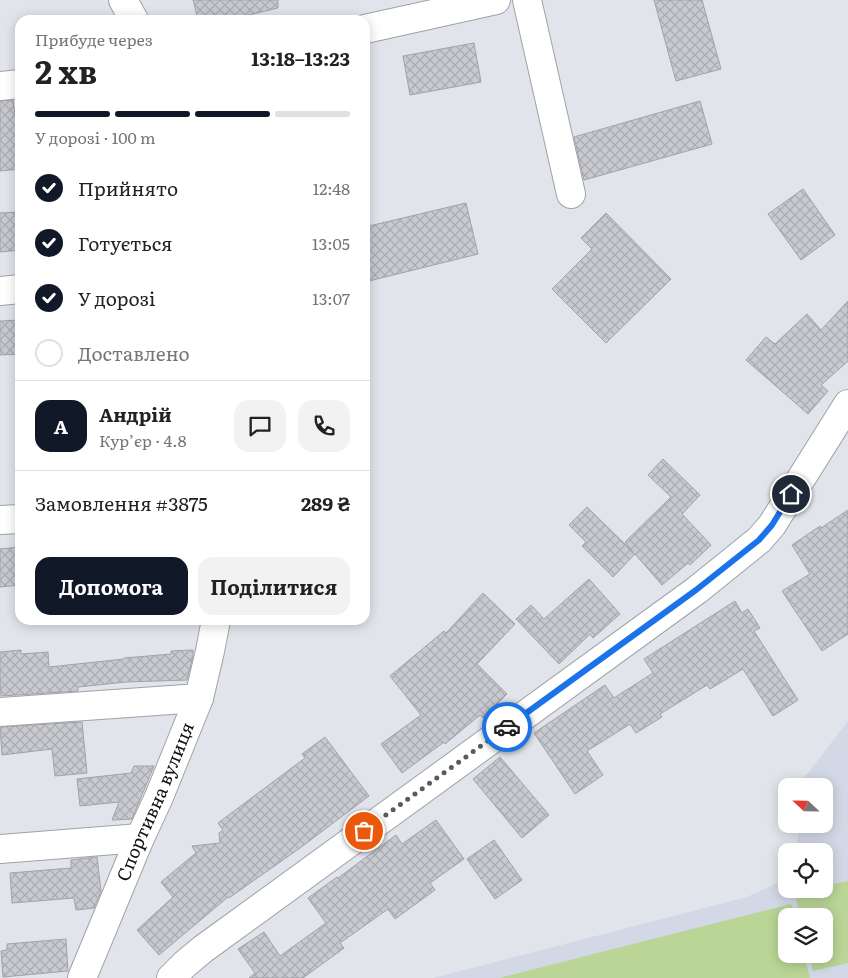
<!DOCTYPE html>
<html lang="uk">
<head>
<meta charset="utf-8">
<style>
	body { margin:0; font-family:Literata,serif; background:#f2f2f2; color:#222; height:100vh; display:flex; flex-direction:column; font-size:19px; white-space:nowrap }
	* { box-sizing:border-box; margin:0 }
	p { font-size:16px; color:#767676 }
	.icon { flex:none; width:28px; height:28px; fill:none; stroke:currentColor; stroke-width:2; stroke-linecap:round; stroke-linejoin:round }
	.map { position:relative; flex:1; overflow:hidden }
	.panel { position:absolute; left:15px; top:15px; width:355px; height:610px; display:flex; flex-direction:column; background:#fff; border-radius:15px; box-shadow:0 2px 12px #0003 }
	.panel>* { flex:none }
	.needle { width:32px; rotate:292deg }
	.controls { position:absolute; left:778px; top:778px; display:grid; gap:10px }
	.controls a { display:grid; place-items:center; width:55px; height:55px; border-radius:10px; background:#fff; box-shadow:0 2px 12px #0003; font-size:25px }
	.pin { position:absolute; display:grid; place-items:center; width:42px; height:42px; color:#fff; margin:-21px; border:2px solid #fff; border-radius:50%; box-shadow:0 1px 5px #0007 }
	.courier { position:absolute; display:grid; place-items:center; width:50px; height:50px; margin:-25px; border:4px solid #1a73e8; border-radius:50%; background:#fff; color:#222; box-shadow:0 1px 6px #0007 }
	.overview em { font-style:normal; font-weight:700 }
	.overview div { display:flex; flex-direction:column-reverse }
	.overview { display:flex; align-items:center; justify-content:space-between; height:85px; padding:0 20px }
	h1 { font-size:32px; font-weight:700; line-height:38px }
	.bar { display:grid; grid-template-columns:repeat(4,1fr); gap:8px 5px; align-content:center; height:60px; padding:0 20px }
	.bar i { height:6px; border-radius:4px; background:#e0e0e0 }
	.bar .selected { background:#111827 }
	.bar p { grid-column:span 4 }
	.line { display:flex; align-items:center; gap:12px; padding:0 20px; border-top:1px solid #e0e0e0 }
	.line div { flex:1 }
	.round { display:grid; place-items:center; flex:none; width:52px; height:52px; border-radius:15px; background:#f2f2f2 }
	ol { padding:0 20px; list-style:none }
	li { display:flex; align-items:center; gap:15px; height:55px }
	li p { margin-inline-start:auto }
	li .icon { padding:5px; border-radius:50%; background:#111827; color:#fff; stroke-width:4 }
	li:last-child { color:#767676 }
	li i { width:28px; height:28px; border:2px solid #e0e0e0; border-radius:50% }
	.primary-button { display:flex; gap:10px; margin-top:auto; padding:10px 20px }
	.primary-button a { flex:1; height:58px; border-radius:15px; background:#111827; color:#fff; font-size:20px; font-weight:700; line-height:58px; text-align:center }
	.primary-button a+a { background:#f2f2f2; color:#222 }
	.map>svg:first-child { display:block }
	.built { fill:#d2d8e5; fill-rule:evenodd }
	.garden { fill:#bad596 }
	.building { fill:url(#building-cross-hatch); stroke:#a1a3a9 }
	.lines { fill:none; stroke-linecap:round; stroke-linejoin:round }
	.minor-casing { stroke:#9fa2a7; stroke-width:30 }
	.minor { stroke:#fff; stroke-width:28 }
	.done { stroke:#595b5e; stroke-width:5; stroke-dasharray:0 9 }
	.route { stroke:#1a73e8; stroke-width:6 }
	.labels { text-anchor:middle; stroke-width:5; stroke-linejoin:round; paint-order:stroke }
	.street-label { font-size:18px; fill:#101113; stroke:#e1e4ea }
</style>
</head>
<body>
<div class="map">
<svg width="848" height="978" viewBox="0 0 848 978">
	<defs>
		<pattern id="building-cross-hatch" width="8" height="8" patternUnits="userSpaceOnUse" patternTransform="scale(1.25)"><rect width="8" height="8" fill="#c8cad0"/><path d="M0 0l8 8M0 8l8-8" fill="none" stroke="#abacb2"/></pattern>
	</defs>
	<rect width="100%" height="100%" fill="#e1e4ea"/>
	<path class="built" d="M848 721V978H433L747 897 785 879 786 874V889H824V851H794L798 838V824H824V786H798ZM786 916H824V954H786Z"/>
	<g class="garden">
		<polygon points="848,881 848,963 813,971 809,954 824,954 824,916 800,916 795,893 814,889 824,889 824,886"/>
		<polygon points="791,904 794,916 786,916 786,954 804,954 810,978 499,978"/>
	</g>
	<g class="building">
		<polygon points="193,0 278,0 278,8 228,20 198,20"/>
		<polygon points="654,0 702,0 721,69 676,81"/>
		<polygon points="474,43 481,82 410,95 403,56"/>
		<polygon points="13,100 20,153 20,169 0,171 0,101"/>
		<polygon points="700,101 712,144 584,180 574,137"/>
		<polygon points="803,189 835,235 801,260 768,214"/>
		<polygon points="466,203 478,254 365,282 365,227"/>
		<polygon points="20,212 20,250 0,252 0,213"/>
		<polygon points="606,213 671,279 606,343 552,289 592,249 581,238"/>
		<polygon points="848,301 848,361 821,385 828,391 808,414 746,360 766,337 775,344 807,314 821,330"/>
		<polygon points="20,320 20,354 0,355 0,321"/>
		<polygon points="663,459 700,495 682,514 711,545 690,565 688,563 662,585 635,554 613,577 582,546 586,542 569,525 587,507 633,552 625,542 671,497 648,475"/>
		<polygon points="848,510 848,634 822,651 782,591 810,574 792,545 820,526 821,528"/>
		<polygon points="20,547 20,585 0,587 0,549"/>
		<polygon points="589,579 620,614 593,638 590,634 559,664 516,619 531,605 544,619"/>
		<polygon points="483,593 515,624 477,664 507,694 483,718 480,715 445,744 444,742 402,773 381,744 421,715 390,676 444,631 446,633"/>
		<polygon points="735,601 742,613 748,609 760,628 754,631 798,700 773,716 743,669 710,689 707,685 660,714 662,717 636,733 630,724 587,751 603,775 575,794 534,733 605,685 614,698 653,673 644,659"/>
		<polygon points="21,650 21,654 48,652 49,667 124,659 124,658 171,654 171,651 193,650 193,656 187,680 126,682 78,687 78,691 1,696 0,680 0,652"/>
		<polygon points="82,722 87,773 55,776 52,749 2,755 0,727"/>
		<polygon points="325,737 369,796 300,848 229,898 228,897 159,955 137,930 173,897 161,882 196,853 192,846 220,843 219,833 223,830 218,823 305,758 302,754"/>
		<polygon points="500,757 549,815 522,838 473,779"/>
		<polygon points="134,766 154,766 132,819 112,820 119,802 80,806 77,779 131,773"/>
		<polygon points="436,820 464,859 430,883 435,890 395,919 388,909 340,943 344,948 303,978 249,978 255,973 238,949 264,932 280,956 326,923 308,898 337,877 338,878 396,835 402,844"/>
		<polygon points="494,840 522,880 495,899 467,859"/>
		<polygon points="97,857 101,891 94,908 76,910 74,898 12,903 10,873 71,868 71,860"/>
		<polygon points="66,939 68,971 3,977 1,951 7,950 7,944"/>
	</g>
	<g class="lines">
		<defs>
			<g id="minor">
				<polyline points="123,0 134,20"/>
				<polyline points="527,0 571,194"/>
				<polyline points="365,29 496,0"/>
				<polyline points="0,86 20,84"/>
				<polyline points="0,291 20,289"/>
				<polyline points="0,520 20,519"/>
				<polyline points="0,712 199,698"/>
				<polyline points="0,849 140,838"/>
				<path id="s1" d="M82 978 140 838 159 797 199 698 210 651 216 620"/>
				<polyline points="171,978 185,964 203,949 697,590 759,540 772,525 848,404"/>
			</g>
		</defs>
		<use href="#minor" class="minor-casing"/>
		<use href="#minor" class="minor"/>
	</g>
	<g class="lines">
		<polyline class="done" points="364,831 507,727"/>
		<polyline class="route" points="507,727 696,590 759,540 772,525 791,494"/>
	</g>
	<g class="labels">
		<g class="street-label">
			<text dy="6" stroke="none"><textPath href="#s1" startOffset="191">Спортивна вулиця</textPath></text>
		</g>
	</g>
</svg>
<div class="controls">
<a><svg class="needle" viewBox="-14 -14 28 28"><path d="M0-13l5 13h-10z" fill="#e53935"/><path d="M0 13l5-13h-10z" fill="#767676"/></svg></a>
<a><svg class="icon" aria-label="locate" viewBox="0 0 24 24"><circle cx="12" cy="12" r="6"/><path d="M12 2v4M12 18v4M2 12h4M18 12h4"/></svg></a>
<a><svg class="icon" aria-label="layers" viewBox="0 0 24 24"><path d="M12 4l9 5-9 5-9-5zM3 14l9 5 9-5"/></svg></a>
</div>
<div class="pin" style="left:364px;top:831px;background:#ea580c"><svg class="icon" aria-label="bag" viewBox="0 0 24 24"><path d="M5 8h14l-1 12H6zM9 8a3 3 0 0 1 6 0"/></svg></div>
<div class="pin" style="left:791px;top:494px;background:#1f2937"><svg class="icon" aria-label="home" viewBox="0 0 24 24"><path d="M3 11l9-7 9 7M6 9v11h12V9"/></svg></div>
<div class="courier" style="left:507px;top:727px"><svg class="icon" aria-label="car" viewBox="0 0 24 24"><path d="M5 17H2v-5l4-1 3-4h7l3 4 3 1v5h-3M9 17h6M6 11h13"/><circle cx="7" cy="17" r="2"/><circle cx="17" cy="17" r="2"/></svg></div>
<section class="panel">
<div class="overview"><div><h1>2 хв</h1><p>Прибуде через</p></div><em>13:18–13:23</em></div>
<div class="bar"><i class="selected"></i><i class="selected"></i><i class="selected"></i><i></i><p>У дорозі · 100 m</p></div>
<ol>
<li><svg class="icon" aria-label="check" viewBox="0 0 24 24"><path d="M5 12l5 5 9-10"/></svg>Прийнято<p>12:48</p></li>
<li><svg class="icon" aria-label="check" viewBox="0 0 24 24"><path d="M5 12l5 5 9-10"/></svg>Готується<p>13:05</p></li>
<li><svg class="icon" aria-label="check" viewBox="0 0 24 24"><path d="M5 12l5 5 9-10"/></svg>У дорозі<p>13:07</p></li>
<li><i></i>Доставлено</li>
</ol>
<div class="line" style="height:90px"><b class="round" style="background:#111827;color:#fff">А</b><div><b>Андрій</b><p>Кур’єр · 4.8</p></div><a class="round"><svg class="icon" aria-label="chat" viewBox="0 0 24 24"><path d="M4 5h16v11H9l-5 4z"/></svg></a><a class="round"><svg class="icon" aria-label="phone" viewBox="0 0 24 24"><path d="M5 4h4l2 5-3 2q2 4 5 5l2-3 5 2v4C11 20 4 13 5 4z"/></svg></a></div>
<div class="line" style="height:65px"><div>Замовлення #3875</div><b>289 ₴</b></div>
<div class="primary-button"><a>Допомога</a><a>Поділитися</a></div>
</section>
</div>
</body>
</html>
